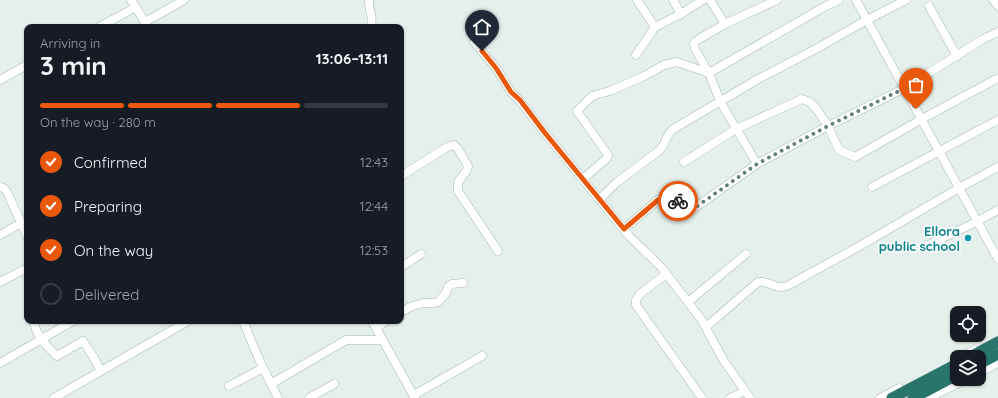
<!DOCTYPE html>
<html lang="en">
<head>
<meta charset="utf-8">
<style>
	body { margin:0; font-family:Quicksand,sans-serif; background:#242831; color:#f1f3f6; height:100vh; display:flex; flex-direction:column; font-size:15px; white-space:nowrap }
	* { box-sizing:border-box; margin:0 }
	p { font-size:13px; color:#9ea1a6 }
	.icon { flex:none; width:22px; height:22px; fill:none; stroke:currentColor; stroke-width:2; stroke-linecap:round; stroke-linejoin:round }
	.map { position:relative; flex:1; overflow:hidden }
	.side { position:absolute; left:24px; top:24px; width:380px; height:300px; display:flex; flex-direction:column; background:#171b24; border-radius:8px; box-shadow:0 1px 3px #0004 }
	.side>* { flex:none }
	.controls { position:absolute; left:950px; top:306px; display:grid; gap:8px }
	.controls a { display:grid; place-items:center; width:36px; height:36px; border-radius:8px; background:#171b24; box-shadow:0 1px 3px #0004; font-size:20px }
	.pin { position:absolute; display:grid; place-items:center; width:34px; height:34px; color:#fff; margin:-41px -17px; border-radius:50% 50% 50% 0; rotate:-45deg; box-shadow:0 0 4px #0007 }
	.pin .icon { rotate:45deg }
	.courier { position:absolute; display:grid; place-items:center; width:40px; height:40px; margin:-20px; border:3px solid #ea580c; border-radius:50%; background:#fff; color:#222; box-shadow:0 1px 5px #0007 }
	.headline em { font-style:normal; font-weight:700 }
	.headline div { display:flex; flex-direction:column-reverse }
	.headline { display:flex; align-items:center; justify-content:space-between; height:68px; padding:0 16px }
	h1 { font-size:26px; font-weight:700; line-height:30px }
	.bar { display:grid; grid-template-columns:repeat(4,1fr); gap:6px 4px; align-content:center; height:48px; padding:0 16px }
	.bar i { height:5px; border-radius:3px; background:#363941 }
	.bar .selected { background:#ea580c }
	.bar p { grid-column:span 4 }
	ol { padding:0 16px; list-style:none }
	li { display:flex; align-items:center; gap:12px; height:44px }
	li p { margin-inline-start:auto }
	li .icon { padding:4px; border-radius:50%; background:#ea580c; color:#fff; stroke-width:4 }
	li:last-child { color:#9ea1a6 }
	li i { width:22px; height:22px; border:2px solid #363941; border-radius:50% }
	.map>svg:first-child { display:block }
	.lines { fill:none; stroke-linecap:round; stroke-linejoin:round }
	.minor-casing { stroke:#a6b9b4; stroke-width:9 }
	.highway-casing { stroke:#c1cbc9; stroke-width:12 }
	.minor { stroke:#fff; stroke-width:8 }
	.highway { stroke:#29756b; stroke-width:11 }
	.done { stroke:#66817b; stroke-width:4; stroke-dasharray:0 7.2 }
	.route { stroke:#ea580c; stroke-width:5 }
	.culture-dot { fill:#0f9aa8; stroke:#f7fbf9; stroke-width:1.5 }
	.labels { text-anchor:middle; stroke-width:3.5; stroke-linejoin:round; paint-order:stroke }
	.culture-label { font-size:13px; font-weight:bold; fill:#0d838f; stroke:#f7fbf9; text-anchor:end }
</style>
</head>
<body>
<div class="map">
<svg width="998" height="398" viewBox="0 0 998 398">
	<rect width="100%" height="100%" fill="#e5f0ec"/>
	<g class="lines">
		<defs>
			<g id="minor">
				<polyline points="131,0 145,22 147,27"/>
				<path d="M369 0C368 10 374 15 371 27"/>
				<polyline points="637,0 655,27"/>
				<polyline points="673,0 681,14"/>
				<polyline points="710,0 725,24"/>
				<polyline points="856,0 998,259"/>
				<polyline points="993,0 998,6"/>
				<polyline points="929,6 957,56"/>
				<polyline points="145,22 184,0"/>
				<polyline points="99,27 136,7"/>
				<polyline points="474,42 496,68 511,92 520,101 545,133 630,237 661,267 701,319 724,361 750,398"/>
				<polyline points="636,55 655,27 681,14 703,0"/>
				<polyline points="0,80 27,65"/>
				<polyline points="684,162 736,129 802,99 810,102 818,111 828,126 839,150 855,157 922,119 998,78"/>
				<polyline points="757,164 720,101 709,73 695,49 694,43 699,39 725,24 777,0"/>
				<polyline points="401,176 447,147 454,145 458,149 468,166 467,170 458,182 458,191 498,251"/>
				<polyline points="583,179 607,158 608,155 577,111 592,96 610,91 644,76 664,65 677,62 709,73 826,6 839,0"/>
				<polyline points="0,187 1,187 5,189 8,194 27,236"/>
				<polyline points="872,187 998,120"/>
				<path d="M600 199 617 182 660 150C666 143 666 133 675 128L760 78 812 51 867 20 906 0"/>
				<polyline points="624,229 658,200 666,197 677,200 687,207 696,207 757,164 828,126 905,88 983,39 998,32"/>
				<polyline points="0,235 21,223"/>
				<polyline points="926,246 978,221 998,210"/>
				<polyline points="401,267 421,254"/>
				<polyline points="666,274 640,294 636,300 636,305 702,398"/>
				<polyline points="0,282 27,268"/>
				<polyline points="688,302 746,254"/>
				<polyline points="401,312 410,307 423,303 432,303 438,302 446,293 448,287 452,284 463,283"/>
				<path d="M34 321C35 335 47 346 57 356L83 341 94 358 101 371"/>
				<polyline points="243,321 258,357 278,398"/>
				<polyline points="372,321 415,398"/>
				<path d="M706 327 758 282C768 280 773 288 782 287 785 287 787 286 789 285L865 243 959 188 998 167"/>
				<polyline points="376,328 386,321"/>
				<polyline points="960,357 974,350"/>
				<polyline points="0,363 73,321"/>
				<polyline points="979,373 998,363"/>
				<polyline points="271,384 346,340 382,340"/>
				<polyline points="229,386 263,368"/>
				<polyline points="414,395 482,356"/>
				<polyline points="54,398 188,321"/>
				<polyline points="309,398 334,384"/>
				<polyline points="730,398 745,391"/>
				<polyline points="880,398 899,388"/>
				<polyline points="929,398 967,379"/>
			</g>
			<g id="highway">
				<polyline points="970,357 998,342"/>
				<polyline points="979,364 998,354"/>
				<polyline points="892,398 957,364"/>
				<polyline points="913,398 957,375"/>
			</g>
		</defs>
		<use href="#minor" class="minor-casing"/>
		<use href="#highway" class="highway-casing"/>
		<use href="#minor" class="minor"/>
		<use href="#highway" class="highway"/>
	</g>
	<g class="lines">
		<polyline class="done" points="678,201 687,207 696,207 757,164 828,126 905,88 916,109"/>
		<polyline class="route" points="482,51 496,68 511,92 520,100 545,133 624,229 658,200 666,197 678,201"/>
	</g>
	<circle class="culture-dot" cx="968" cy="238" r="4"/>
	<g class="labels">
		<g class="culture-label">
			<text x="960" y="236">Ellora<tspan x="960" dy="15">public school</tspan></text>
		</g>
	</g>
</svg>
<div class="controls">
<a><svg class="icon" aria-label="locate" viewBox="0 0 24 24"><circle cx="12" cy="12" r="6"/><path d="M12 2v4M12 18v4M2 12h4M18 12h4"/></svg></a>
<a><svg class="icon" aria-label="layers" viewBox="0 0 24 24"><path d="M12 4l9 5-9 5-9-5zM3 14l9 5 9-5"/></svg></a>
</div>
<div class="pin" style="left:916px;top:109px;background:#ea580c"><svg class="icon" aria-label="bag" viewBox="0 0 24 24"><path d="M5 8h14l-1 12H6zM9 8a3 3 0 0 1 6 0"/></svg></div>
<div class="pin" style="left:482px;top:51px;background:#1f2937"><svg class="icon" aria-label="home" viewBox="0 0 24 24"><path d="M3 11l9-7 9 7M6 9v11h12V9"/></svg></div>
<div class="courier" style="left:678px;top:201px"><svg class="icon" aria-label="bike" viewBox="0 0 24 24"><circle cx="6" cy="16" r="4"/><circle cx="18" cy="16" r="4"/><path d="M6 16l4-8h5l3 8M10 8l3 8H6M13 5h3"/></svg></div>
<section class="side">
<div class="headline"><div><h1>3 min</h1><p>Arriving in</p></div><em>13:06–13:11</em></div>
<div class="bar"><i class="selected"></i><i class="selected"></i><i class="selected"></i><i></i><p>On the way · 280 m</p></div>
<ol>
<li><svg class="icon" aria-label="check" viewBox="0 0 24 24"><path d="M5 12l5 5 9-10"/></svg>Confirmed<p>12:43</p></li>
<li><svg class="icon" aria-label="check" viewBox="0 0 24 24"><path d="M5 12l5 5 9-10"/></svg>Preparing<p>12:44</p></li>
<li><svg class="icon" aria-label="check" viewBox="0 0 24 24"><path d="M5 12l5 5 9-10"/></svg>On the way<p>12:53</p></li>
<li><i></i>Delivered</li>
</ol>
</section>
</div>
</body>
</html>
